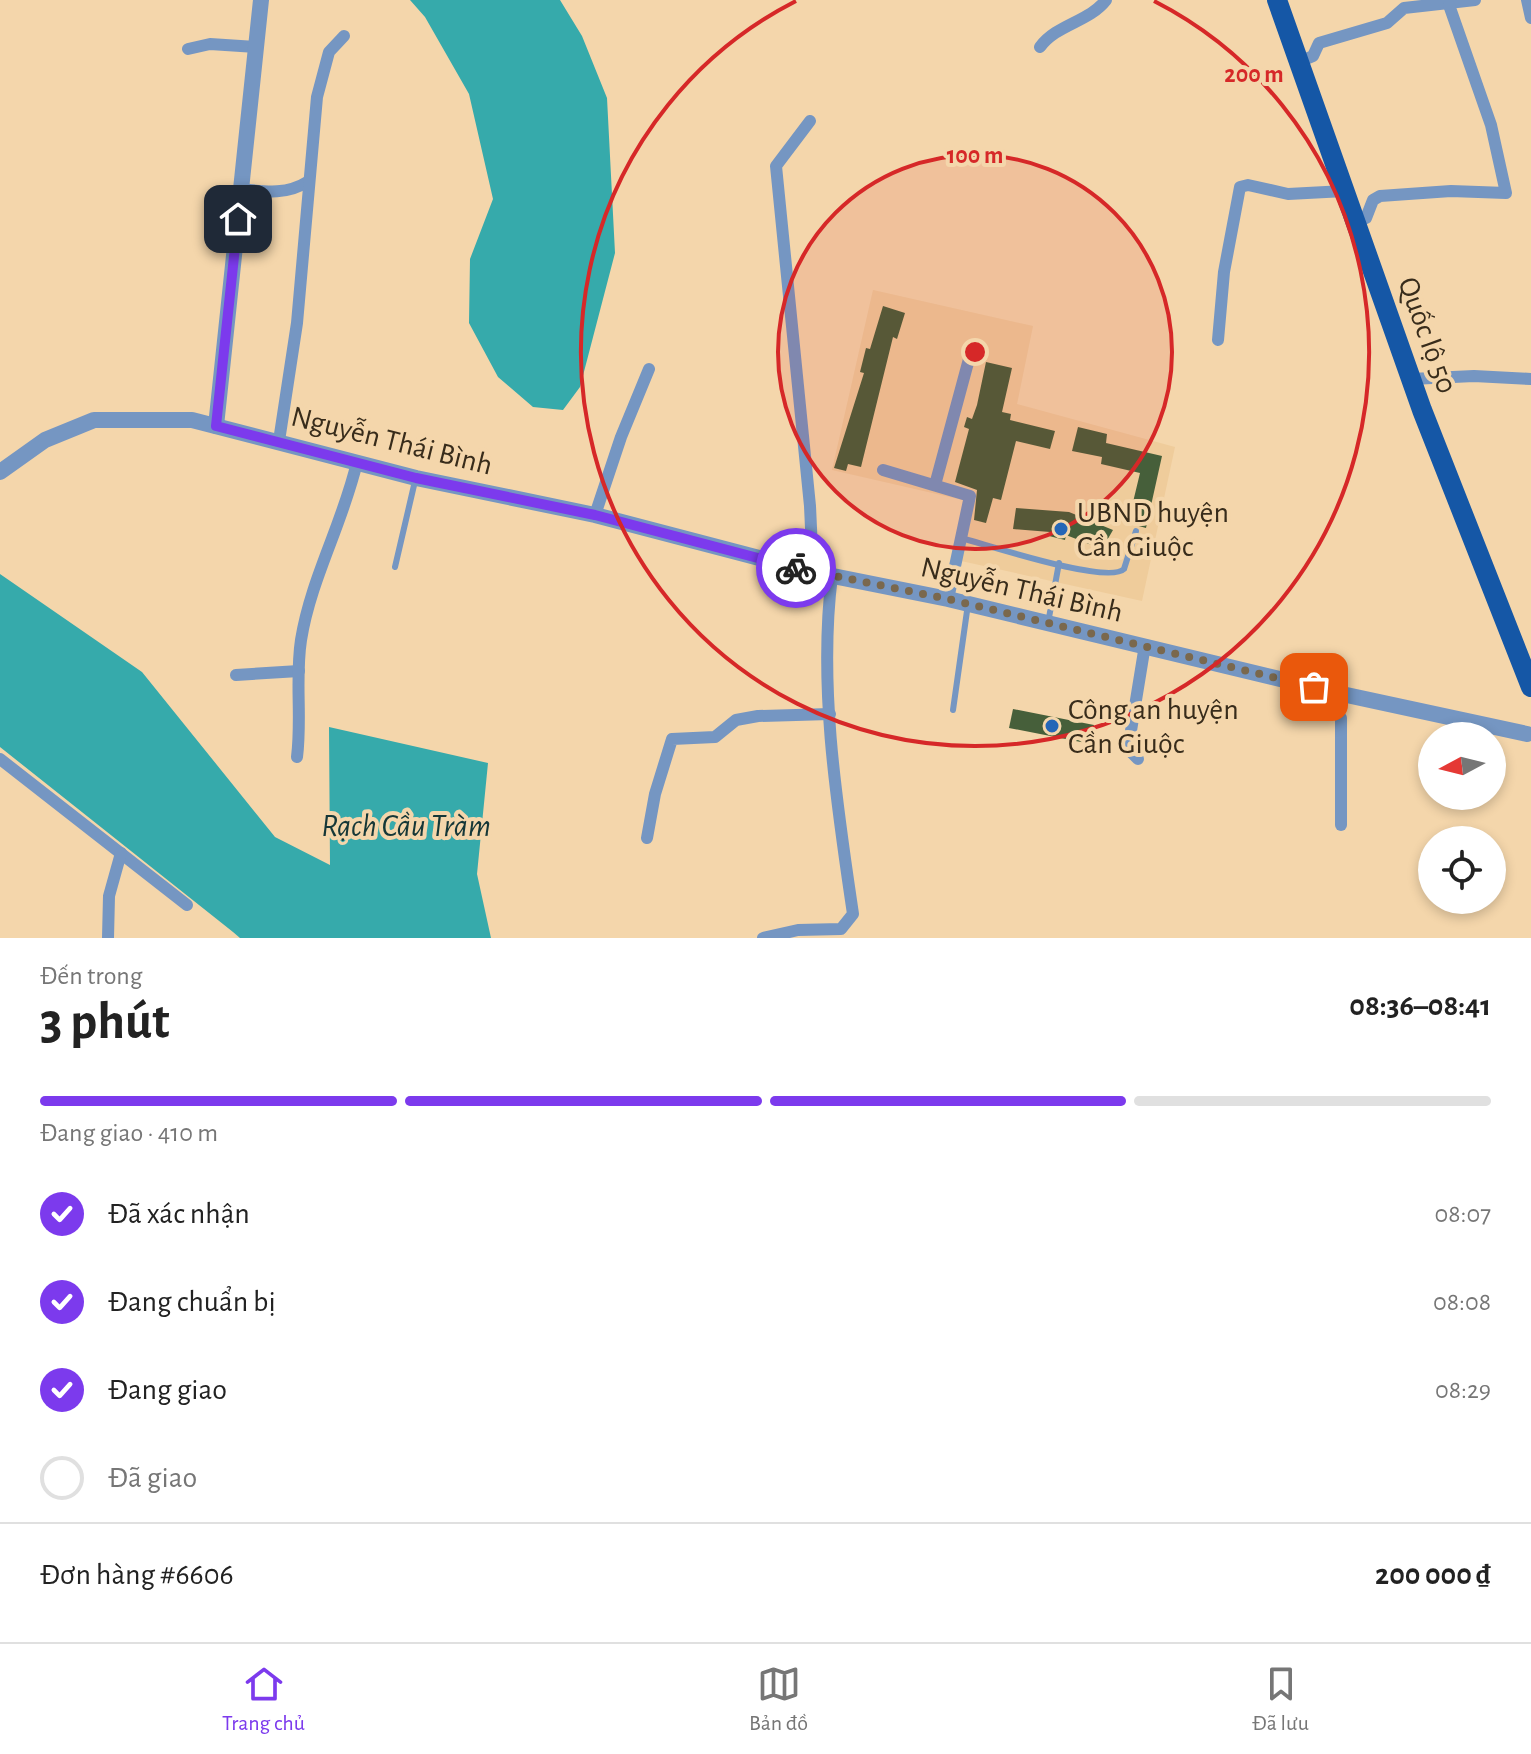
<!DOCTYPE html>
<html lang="vi">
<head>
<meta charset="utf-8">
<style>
	body { margin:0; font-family:"Alegreya Sans",sans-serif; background:#f6f6f6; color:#222; height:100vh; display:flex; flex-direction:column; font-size:30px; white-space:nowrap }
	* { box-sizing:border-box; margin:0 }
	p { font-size:26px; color:#767676 }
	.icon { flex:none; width:44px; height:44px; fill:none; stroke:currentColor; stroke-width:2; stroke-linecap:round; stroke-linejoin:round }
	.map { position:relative; height:938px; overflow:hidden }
	.panel { display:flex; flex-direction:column; background:#fff; flex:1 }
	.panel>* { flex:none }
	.needle { width:52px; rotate:263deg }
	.buttons { position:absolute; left:1418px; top:722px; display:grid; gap:16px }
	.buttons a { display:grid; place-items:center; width:88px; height:88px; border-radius:50%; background:#fff; box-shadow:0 4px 12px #0003; font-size:40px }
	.pin { position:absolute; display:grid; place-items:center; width:68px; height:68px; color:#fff; margin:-34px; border-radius:16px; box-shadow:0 4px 12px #0006 }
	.courier { position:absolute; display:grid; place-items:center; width:80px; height:80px; margin:-40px; border:6px solid #7c3aed; border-radius:50%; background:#fff; color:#222; box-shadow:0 2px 10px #0007 }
	.headline em { font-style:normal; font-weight:700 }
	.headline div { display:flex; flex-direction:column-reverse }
	.headline { display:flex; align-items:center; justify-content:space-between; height:136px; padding:0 40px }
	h1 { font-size:52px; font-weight:700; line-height:60px }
	.bar { display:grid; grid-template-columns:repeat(4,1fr); gap:12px 8px; align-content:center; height:96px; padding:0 40px }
	.bar i { height:10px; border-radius:6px; background:#e0e0e0 }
	.bar .on { background:#7c3aed }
	.bar p { grid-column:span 4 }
	.line { display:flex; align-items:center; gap:20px; padding:0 40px; border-top:2px solid #e0e0e0 }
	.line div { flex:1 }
	ol { padding:0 40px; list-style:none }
	li { display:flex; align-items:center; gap:24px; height:88px }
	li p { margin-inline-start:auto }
	li .icon { padding:8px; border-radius:50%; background:#7c3aed; color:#fff; stroke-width:4 }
	li:last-child { color:#767676 }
	li i { width:44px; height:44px; border:4px solid #e0e0e0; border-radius:50% }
	.tab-bar { display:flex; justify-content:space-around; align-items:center; height:112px; border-top:2px solid #e0e0e0; background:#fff; font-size:22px; color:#767676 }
	.tab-bar a { display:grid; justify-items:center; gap:4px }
	.tab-bar .on { color:#7c3aed }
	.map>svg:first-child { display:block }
	.built { fill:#efcc9b }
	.water { fill:#36aaab }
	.building { fill:#465f3a }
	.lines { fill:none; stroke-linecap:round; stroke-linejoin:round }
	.service { stroke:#7596c2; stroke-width:6 }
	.minor { stroke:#7596c2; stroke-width:12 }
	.tertiary { stroke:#7596c2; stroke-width:16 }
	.primary { stroke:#1557a6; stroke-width:20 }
	.done { stroke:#7a684d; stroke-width:8; stroke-dasharray:0 14.4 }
	.route { stroke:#7c3aed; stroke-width:10 }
	.ring { fill:none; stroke:#d62828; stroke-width:4 }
	.poi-dot { fill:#2566b7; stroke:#f4d6ab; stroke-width:3 }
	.labels { text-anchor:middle; stroke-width:8; stroke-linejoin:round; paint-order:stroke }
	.street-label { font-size:30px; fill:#382c1b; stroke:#f4d6ab }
	.poi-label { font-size:30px; fill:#382c1b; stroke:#f4d6ab; text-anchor:start }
	.water-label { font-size:32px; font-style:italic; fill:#153737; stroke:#f4d6ab }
	.centre { fill:#d62828; stroke:#f4d6ab; stroke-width:4 }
	.ring-label { font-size:24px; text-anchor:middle; font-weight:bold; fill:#d62828; stroke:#f4d6ab; stroke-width:8; stroke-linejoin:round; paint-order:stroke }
</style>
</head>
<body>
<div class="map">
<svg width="1531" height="938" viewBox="0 0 1531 938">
	<rect width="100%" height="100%" fill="#f4d6ab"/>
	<polygon class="built" points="873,290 1033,326 1017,404 1175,447 1142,601 952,559 963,500 832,470"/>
	<g class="water">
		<polygon points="410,0 560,0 582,36 607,98 615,253 580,387 563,410 533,407 498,377 469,323 470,259 493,199 469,94 425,17"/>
		<polygon points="0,574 142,672 275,837 330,865 329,727 488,763 477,874 491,938 240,938 233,932 0,747"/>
	</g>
	<g class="building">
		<polygon points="883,306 905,313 897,339 893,337 861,467 848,464 846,471 834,468 864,373 860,372 866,348 870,349"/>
		<polygon points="986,362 1012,368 1002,412 1011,414 1010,420 1055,431 1050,449 1016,441 1001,500 993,498 986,523 974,520 977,490 955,482 969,429 964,427 967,417 972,419 977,405"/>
		<polygon points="1078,427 1107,434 1106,443 1162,456 1146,528 1128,523 1140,473 1101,464 1102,457 1072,451"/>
		<polygon points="1016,508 1069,512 1113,530 1102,549 1066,535 1065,540 1049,536 1050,532 1013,529"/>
		<polygon points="1013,709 1094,725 1091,744 1009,728"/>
	</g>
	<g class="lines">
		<g class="service">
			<path d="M961 538C988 545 1108 585 1124 569L1136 531"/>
			<polyline points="395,567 415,481"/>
			<polyline points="1048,623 1059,563"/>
			<polyline points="953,710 968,604"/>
		</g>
		<g class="minor">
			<polyline points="1527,0 1531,18"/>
			<path d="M1040 47C1057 24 1089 22 1106 0"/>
			<polyline points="188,49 210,44 256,47"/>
			<polyline points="1299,62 1313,56 1319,43 1387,23 1404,8 1475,0"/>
			<polyline points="810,121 776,166 810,506 813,572"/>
			<path d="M241 189C266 192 287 195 309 181"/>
			<polyline points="1356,223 1366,218 1373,200 1380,196 1451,191 1506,193 1491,125 1449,5"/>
			<polyline points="1218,340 1224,272 1240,187 1248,185 1288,194 1345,191"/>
			<polyline points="1411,379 1474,376 1531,379"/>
			<polyline points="279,441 297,323 317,97 329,52 344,36"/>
			<polyline points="883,470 970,496 948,599"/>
			<polyline points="935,485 969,359"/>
			<polyline points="595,515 621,437 649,369"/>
			<polyline points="236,675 299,671"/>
			<path d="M297 757C302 718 295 679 301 640 311 578 343 523 357 462"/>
			<polyline points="0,759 187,905"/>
			<polyline points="1138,759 1128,749 1145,645"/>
			<polyline points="1341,825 1341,718"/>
			<polyline points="647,838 655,794 672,739 715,737 736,720 758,716 830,714"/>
			<polyline points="108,938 109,896 121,853"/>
			<path d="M763 938 798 930 841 929 853 914C837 805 818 685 832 576"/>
		</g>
		<g class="tertiary">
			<polyline points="216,426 261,0"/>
			<polyline points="0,472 45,440 94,420 192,420 416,478 595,515 813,572 948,599 1342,694 1527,734"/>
		</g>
		<polyline class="primary" points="1277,0 1422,410 1531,687"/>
	</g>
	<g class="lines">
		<polyline class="done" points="796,568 948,599 1314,687"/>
		<polyline class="route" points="238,219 216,426 416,478 595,515 796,568"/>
	</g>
	<circle cx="975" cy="352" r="197" fill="#d62828" fill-opacity=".12"/>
	<g class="ring">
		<circle cx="975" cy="352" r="197"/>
		<path d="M1154 1A394 394 0 1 1 796 1"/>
	</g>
	<g class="poi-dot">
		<circle cx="1061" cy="529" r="8"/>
		<circle cx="1052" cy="726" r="8"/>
	</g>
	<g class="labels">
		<g class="street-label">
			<text transform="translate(1428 335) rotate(70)" y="10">Quốc lộ 50</text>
			<text transform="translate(392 440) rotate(14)" y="10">Nguyễn Thái Bình</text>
			<text transform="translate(1022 589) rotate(13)" y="10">Nguyễn Thái Bình</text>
		</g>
		<g class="poi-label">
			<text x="1077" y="522">UBND huyện<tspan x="1077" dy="34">Cần Giuộc</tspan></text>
			<text x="1068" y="719">Công an huyện<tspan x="1068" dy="34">Cần Giuộc</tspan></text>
		</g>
		<g class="water-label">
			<text x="406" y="836">Rạch Cầu Tràm</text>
		</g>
	</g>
	<circle cx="975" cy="352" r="12" class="centre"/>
	<g class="ring-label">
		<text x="1254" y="82">200 m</text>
		<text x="975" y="163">100 m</text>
	</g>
</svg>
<div class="buttons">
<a><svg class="needle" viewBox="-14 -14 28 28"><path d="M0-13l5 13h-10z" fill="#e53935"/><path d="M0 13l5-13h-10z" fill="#767676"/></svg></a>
<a><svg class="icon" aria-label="locate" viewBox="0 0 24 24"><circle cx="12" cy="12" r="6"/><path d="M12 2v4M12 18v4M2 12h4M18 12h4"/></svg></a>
</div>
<div class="pin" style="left:1314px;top:687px;background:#ea580c"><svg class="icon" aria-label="bag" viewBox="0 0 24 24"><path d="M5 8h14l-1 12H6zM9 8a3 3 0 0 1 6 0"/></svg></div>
<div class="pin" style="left:238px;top:219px;background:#1f2937"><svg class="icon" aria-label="home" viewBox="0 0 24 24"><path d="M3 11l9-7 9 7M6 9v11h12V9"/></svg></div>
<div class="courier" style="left:796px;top:568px"><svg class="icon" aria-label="bike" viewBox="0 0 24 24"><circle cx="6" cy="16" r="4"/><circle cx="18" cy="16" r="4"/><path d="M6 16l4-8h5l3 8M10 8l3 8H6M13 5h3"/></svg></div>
</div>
<section class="panel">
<div class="headline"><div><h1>3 phút</h1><p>Đến trong</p></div><em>08:36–08:41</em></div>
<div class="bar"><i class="on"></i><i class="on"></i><i class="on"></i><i></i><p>Đang giao · 410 m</p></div>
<ol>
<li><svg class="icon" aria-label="check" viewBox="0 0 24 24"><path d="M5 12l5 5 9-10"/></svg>Đã xác nhận<p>08:07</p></li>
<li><svg class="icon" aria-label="check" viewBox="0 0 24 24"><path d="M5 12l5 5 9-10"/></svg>Đang chuẩn bị<p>08:08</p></li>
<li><svg class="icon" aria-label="check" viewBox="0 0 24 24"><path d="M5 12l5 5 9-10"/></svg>Đang giao<p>08:29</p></li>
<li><i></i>Đã giao</li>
</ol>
<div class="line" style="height:104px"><div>Đơn hàng #6606</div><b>200 000 ₫</b></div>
</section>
<nav class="tab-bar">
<a class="on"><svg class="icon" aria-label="home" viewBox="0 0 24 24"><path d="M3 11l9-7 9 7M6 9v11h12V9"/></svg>Trang chủ</a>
<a><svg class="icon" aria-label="map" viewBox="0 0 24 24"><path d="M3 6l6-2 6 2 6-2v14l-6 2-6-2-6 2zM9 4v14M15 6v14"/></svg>Bản đồ</a>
<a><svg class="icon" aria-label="saved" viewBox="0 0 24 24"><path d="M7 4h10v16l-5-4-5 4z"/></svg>Đã lưu</a>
</nav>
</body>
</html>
